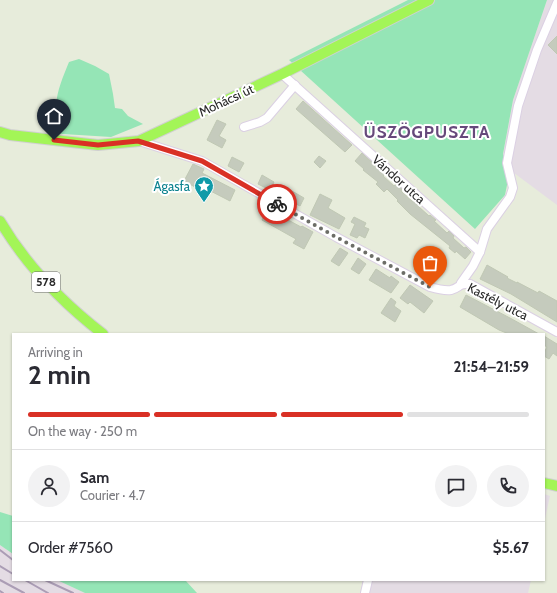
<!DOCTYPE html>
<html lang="en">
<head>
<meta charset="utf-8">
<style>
	body { margin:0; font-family:Cabin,sans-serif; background:#f2f2f3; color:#2b2b33; height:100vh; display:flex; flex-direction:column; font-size:15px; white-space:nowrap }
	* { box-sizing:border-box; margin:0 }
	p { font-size:13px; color:#7c7c81 }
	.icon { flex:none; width:22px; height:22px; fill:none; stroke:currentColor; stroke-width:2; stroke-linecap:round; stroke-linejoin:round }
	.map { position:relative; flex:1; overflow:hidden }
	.drawer { position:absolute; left:12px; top:333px; width:533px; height:248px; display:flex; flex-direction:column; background:#fff; border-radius:0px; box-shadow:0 1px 3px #0004 }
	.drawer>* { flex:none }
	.pin { position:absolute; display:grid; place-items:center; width:34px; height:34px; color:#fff; margin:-41px -17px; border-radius:50% 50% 50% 0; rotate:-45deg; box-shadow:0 0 4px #0007 }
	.pin .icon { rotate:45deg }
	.courier { position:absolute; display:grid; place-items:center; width:40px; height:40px; margin:-20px; border:3px solid #d93025; border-radius:50%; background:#fff; color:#222; box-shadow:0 1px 5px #0007 }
	.headline em { font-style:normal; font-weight:800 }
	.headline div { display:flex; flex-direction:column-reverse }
	.headline { display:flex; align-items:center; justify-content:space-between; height:68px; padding:0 16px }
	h1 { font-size:26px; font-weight:800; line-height:30px }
	.bar { display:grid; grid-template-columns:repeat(4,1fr); gap:6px 4px; align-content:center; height:48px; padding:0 16px }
	.bar i { height:5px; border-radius:3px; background:#e1e1e2 }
	.bar .current { background:#d93025 }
	.bar p { grid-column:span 4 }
	.line { display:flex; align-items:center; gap:10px; padding:0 16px; border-top:1px solid #e1e1e2 }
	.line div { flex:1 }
	.round { display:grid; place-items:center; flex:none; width:42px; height:42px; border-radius:21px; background:#f2f2f3 }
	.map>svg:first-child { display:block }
	.industrial { fill:#e4dce4 }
	.green { fill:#95e5b6 }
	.building { fill:#c5cbbd; stroke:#c0c8b4 }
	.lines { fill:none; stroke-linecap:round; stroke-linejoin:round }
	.minor-casing { stroke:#dbd0e3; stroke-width:10 }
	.major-casing { stroke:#d0d0d0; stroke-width:12 }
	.minor { stroke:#fff; stroke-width:8 }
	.major { stroke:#a3f557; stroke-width:10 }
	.rail { stroke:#ab9db5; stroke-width:2 }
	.done { stroke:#6c6d67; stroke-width:4; stroke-dasharray:0 7.2 }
	.route { stroke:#d93025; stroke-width:5 }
	.labels { text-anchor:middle; stroke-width:4; stroke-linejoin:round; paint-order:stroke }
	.shield { fill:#fff; stroke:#696969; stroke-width:1 }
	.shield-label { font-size:12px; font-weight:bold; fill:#292929 }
	.street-label { font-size:13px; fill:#292929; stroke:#fff }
	.culture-label { font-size:13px; fill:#0d838f; stroke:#fff; text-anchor:end }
	.district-label { font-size:17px; font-weight:bold; letter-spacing:1px; fill:#66497b; stroke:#fff }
</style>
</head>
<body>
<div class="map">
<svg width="557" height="593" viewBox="0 0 557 593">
	<rect width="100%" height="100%" fill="#e7ecdb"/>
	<g class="industrial">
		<polygon points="547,0 557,0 557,205 510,170 503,155 513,100"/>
		<polygon points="544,494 550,496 544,523"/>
		<polygon points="0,545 13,554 13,580 57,580 85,593 0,593"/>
		<polygon points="363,580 531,580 528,593 360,593"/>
	</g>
	<g class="green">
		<polygon points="408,0 547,0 513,100 503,154 510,170 505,195 475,229 289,60"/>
		<path d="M79 59 95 66 109 74 113 94 115 108 122 109 128 116 143 124 111 137 47 133 46 124 43 114 56 106C57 90 63 77 69 62Z"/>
		<polygon points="0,512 13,516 13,554 0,545"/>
		<polygon points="57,580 185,580 197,593 85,593"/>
	</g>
	<g class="building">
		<polygon points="557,36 557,54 548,45"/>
		<polygon points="303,101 352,145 345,152 296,109"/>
		<polygon points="217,120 226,124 219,136 226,140 222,148 207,140"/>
		<polygon points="362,153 385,174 383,176 394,186 396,184 402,189 401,191 412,201 414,200 419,205 418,206 429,216 430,215 436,220 434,221 447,233 449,231 454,236 453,238 464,248 466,247 471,252 465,259 456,251 455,253 449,248 450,246 410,214 397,201 398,200 387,189 384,192 376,184 378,182 363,170 364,169 355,161"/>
		<polygon points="319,156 326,161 320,168 314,162"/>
		<polygon points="232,157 244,163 239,172 228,166"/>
		<polygon points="193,164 204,169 202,173 235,190 230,201 197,184 195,187 184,181"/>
		<polygon points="262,175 274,182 270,190 258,184"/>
		<polygon points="292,191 304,198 300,206 287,199"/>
		<polygon points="320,194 332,200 328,208 345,218 339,229 310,215"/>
		<polygon points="268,209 301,227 302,226 313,232 304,249 293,243 296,239 262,220"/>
		<polygon points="354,217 366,223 364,227 369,229 365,238 359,235 357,238 350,235 355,224 351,222"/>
		<polygon points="340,248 348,253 339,266 331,261"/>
		<polygon points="358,258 366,264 359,274 351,269"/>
		<polygon points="487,265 508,277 507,278 517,283 517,282 538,293 539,291 557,301 557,322 511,294 480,279"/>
		<polygon points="376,269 390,278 391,276 399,282 391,293 369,280"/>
		<polygon points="410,285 433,301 424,313 410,302 408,304 400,298"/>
		<polygon points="466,295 510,318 539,334 509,334 499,330 460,307"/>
		<polygon points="391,298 396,302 394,306 401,311 395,322 381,313"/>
		<polygon points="544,336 557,344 557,356 553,353 549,359 544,356 544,353 547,347 544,345"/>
	</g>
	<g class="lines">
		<defs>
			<g id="minor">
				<polyline points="282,74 480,252"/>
				<polyline points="244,127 260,122 267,118 295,85"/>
				<path d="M139 141 202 161 336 237 430 287C437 289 444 291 451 290 460 288 458 283 470 284L557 332"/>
				<polyline points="461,283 473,266 480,252 487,229 510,197 513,188 507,163 518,106 537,50 557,3"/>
				<polyline points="365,593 368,580"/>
			</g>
			<g id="major">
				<polyline points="0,132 10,135 98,145 139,141 282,74 429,0"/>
				<path d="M0 221C26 265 63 303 103 334"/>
				<polyline points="544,483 557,486"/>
			</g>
		</defs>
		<use href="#minor" class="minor-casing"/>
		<use href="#major" class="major-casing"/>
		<use href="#minor" class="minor"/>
		<use href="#major" class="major"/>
		<g class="rail">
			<polyline points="0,550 13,560"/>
			<polyline points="0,566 13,574"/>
			<polyline points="0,580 24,593"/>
			<polyline points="25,580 48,593"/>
			<polyline points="45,580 73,593"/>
			<polyline points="0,591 3,593"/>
		</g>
	</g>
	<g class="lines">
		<polyline class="done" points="277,204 336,237 430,287"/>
		<polyline class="route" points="54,140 98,145 138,141 202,161 277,204"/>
	</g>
	<defs>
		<symbol id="sight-pin" viewBox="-11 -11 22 30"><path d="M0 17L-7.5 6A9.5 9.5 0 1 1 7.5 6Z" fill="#0f9aa8" stroke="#fff"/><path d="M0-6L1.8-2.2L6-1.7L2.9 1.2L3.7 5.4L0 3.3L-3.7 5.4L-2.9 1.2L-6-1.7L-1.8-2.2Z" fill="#fff"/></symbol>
	</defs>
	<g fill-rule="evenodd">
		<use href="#sight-pin" x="193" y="175" width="22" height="30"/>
	</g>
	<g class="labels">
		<rect class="shield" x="32" y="272" width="28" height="20" rx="3"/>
		<g class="shield-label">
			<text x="46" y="286">578</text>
		</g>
		<g class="street-label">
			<text transform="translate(226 100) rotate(-25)" y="5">Mohácsi út</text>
			<text transform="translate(399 179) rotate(42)" y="5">Vándor utca</text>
			<text transform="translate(498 301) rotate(27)" y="5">Kastély utca</text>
		</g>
		<g class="culture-label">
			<text x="190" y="191">Ágasfa</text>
		</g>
		<g class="district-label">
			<text x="427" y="138">ÜSZÖGPUSZTA</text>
		</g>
	</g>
</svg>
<div class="pin" style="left:430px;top:287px;background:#ea580c"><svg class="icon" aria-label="bag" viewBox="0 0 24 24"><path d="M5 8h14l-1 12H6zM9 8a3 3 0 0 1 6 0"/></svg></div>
<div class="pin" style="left:54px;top:140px;background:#1f2937"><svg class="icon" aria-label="home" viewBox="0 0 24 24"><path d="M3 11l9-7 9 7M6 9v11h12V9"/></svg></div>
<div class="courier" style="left:277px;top:204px"><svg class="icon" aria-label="bike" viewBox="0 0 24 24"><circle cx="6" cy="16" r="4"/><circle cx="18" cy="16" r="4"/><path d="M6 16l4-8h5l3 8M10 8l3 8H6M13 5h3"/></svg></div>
<section class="drawer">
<div class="headline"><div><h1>2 min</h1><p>Arriving in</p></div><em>21:54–21:59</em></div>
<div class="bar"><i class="current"></i><i class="current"></i><i class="current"></i><i></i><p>On the way · 250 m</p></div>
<div class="line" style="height:72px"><a class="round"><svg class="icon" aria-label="person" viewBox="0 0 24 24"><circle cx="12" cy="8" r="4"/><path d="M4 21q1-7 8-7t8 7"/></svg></a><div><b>Sam</b><p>Courier · 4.7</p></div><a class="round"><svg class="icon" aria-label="chat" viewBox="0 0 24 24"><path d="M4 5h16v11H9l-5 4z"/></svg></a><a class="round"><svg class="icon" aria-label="phone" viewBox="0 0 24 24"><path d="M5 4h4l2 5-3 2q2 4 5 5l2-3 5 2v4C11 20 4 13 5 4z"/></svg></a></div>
<div class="line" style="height:52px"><div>Order #7560</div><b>$5.67</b></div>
</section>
</div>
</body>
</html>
